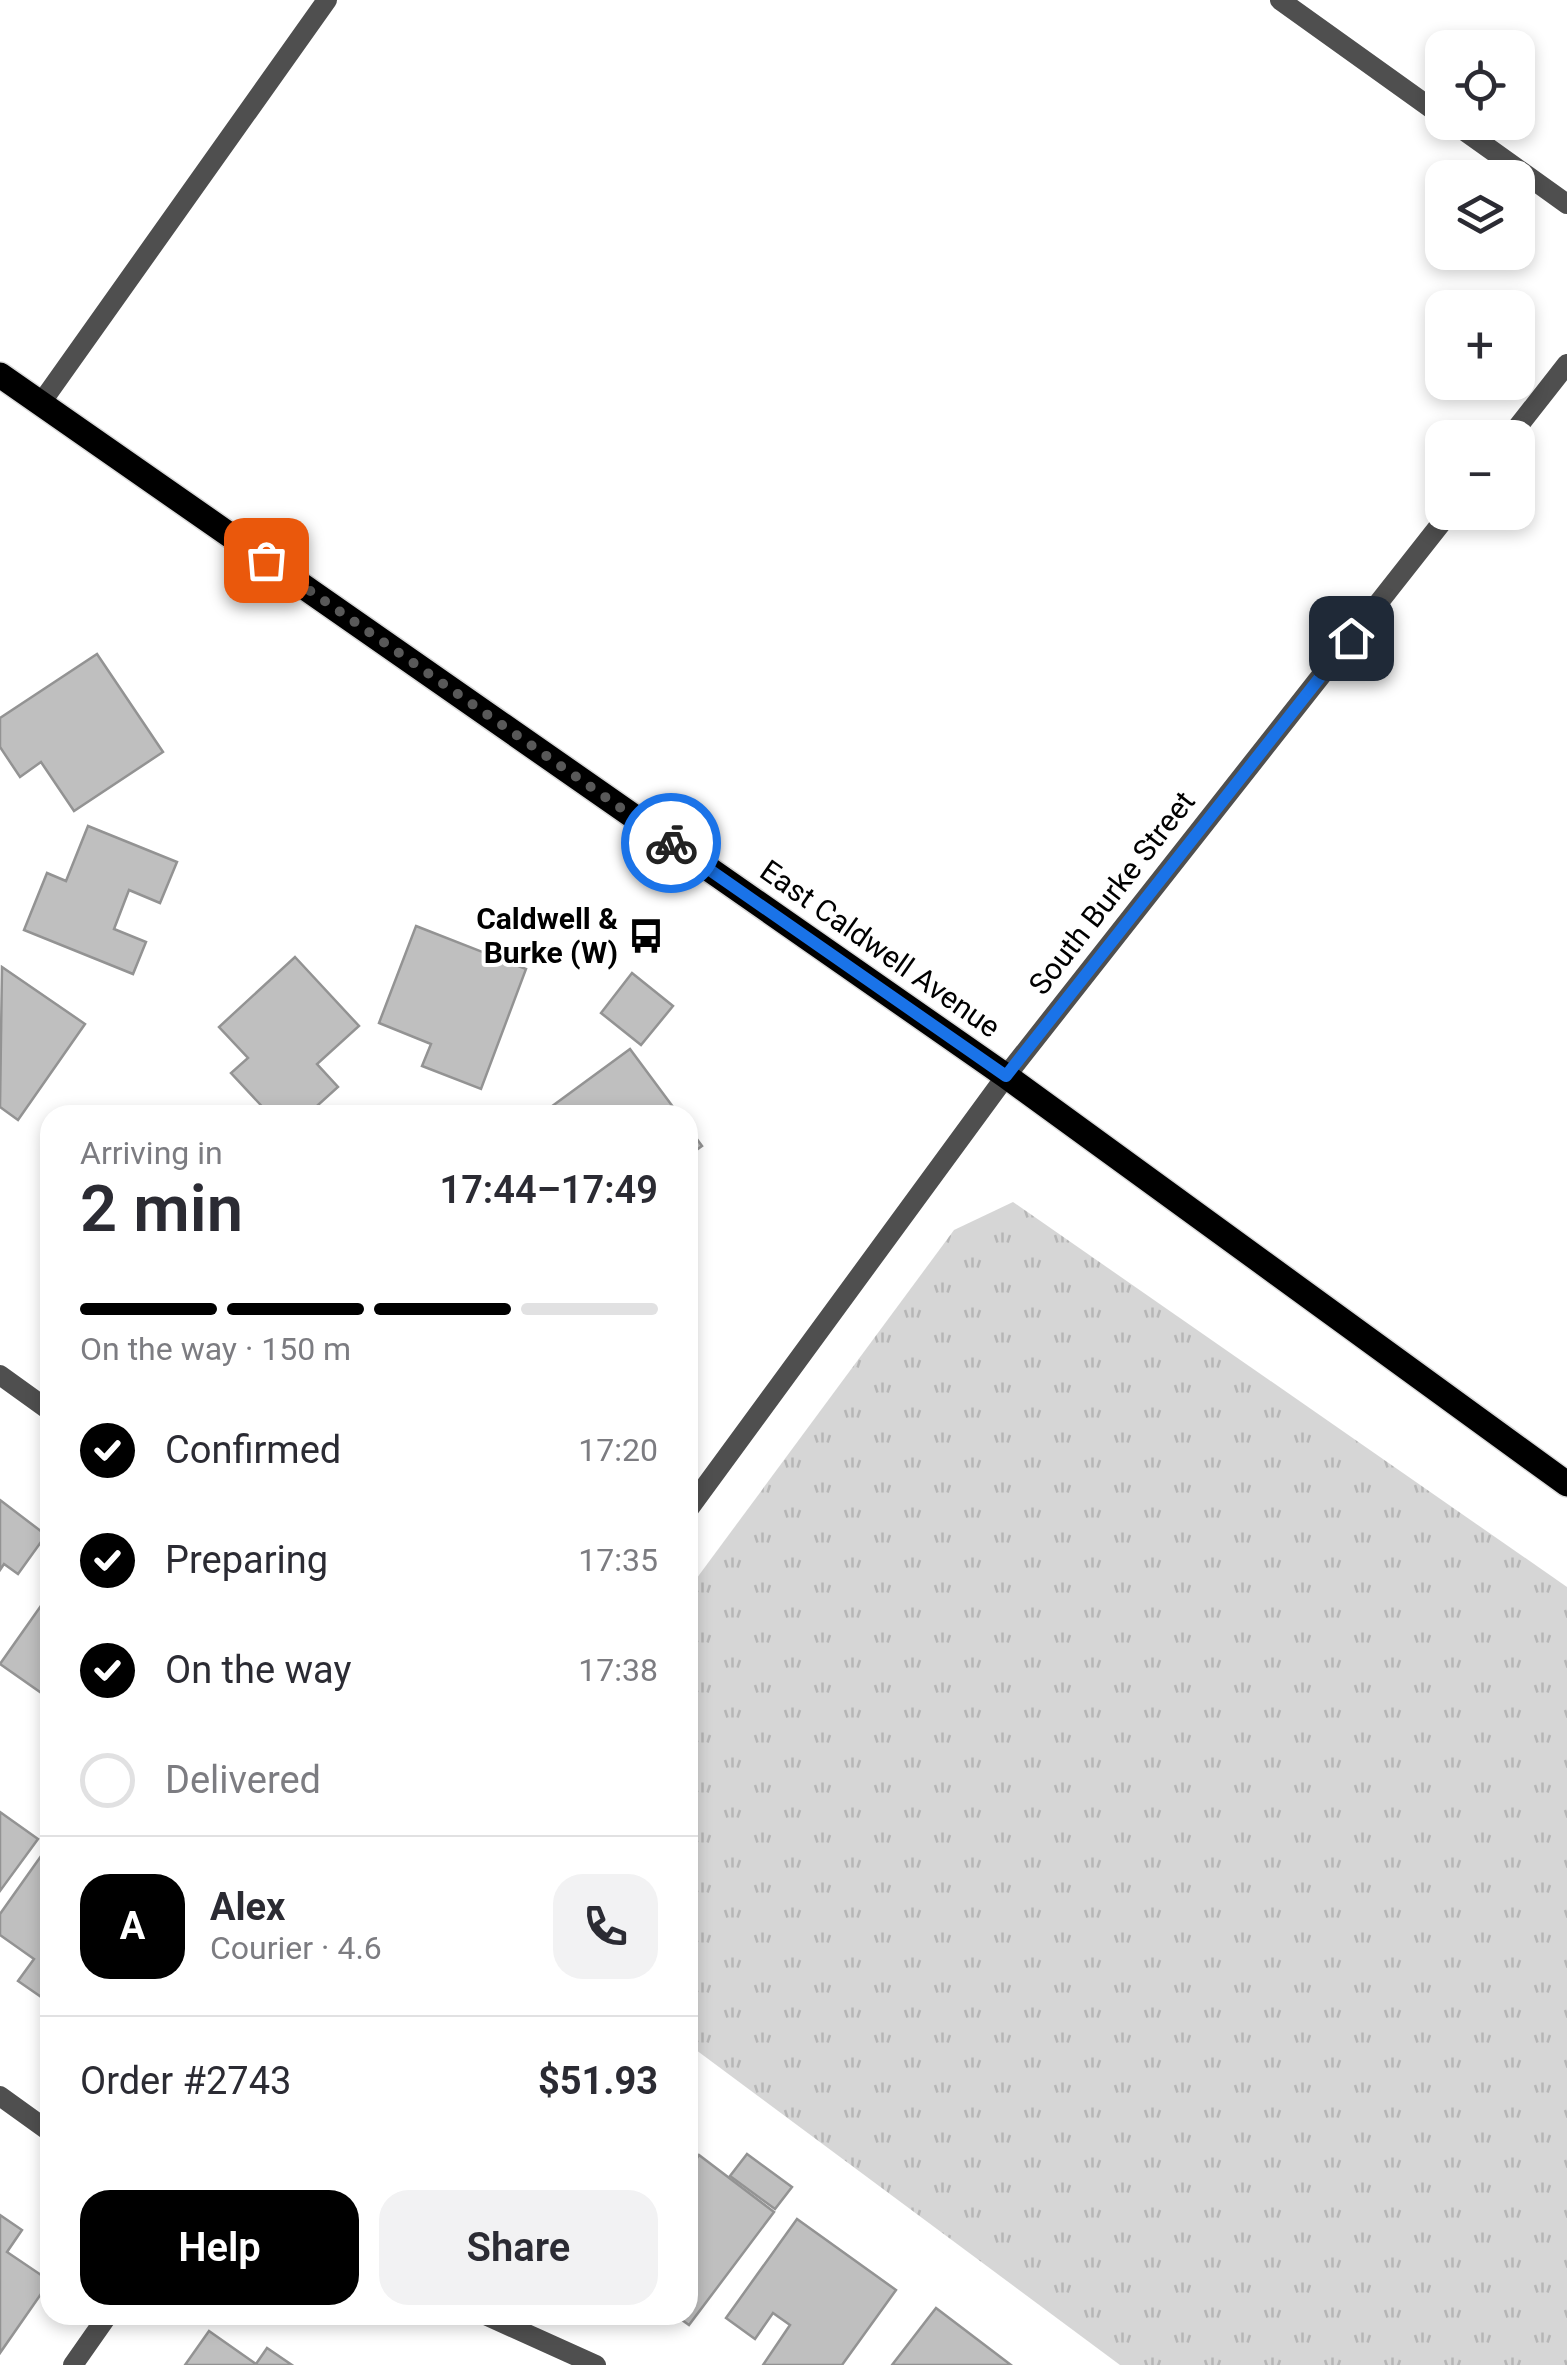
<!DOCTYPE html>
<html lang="en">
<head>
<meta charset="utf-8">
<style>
	body { margin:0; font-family:Roboto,sans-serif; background:#f2f2f3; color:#2b2b33; height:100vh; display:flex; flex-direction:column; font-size:38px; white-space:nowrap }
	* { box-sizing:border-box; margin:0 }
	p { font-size:32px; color:#7c7c81 }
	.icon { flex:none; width:55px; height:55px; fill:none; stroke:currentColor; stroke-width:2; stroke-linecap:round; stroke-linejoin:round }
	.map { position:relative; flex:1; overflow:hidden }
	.panel { position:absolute; left:40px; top:1105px; width:658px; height:1220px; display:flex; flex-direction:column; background:#fff; border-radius:30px; box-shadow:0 5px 15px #0003 }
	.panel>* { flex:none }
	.tools { position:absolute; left:1425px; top:30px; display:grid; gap:20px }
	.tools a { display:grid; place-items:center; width:110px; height:110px; border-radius:20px; background:#fff; box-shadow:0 5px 15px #0003; font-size:50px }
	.pin { position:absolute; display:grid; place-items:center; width:85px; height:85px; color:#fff; margin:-42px; border-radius:20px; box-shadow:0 5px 15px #0006 }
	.courier { position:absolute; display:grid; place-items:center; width:100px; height:100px; margin:-50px; border:8px solid #1a73e8; border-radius:50%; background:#fff; color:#222; box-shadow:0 2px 12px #0007 }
	.headline em { font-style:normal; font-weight:600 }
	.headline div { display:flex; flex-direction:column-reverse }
	.headline { display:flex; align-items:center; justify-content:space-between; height:170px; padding:0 40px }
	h1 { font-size:65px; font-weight:600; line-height:75px }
	.bar { display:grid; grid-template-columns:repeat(4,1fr); gap:15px 10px; align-content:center; height:120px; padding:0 40px }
	.bar i { height:12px; border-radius:8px; background:#e1e1e2 }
	.bar .active { background:#000 }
	.bar p { grid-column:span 4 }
	.line { display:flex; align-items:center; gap:25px; padding:0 40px; border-top:2px solid #e1e1e2 }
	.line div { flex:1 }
	.round { display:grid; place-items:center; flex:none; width:105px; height:105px; border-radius:30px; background:#f2f2f3 }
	ol { padding:0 40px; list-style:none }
	li { display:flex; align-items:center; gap:30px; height:110px }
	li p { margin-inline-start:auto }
	li .icon { padding:10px; border-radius:50%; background:#000; color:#fff; stroke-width:4 }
	li:last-child { color:#7c7c81 }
	li i { width:55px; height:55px; border:5px solid #e1e1e2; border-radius:50% }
	.cta { display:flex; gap:20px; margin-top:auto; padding:20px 40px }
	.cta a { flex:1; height:115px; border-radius:30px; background:#000; color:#fff; font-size:40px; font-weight:600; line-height:115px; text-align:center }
	.cta a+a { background:#f2f2f3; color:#2b2b33 }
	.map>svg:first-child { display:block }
	.grass { fill:url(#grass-tufts) }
	.building { fill:#bfbfbf; stroke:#939393; stroke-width:2.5 }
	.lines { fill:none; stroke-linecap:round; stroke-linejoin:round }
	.primary-casing { stroke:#dbdbdb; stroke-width:28 }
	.minor { stroke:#4f4f4f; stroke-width:20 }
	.primary { stroke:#000; stroke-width:25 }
	.done { stroke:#595959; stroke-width:10; stroke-dasharray:0 18 }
	.route { stroke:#1a73e8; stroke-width:12 }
	.labels { text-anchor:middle; stroke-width:8; stroke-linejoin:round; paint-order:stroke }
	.street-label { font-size:30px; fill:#000; stroke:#fff }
	.poi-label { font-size:30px; font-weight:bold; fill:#000; stroke:#fff; text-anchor:end }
</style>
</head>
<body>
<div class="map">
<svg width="1567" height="2365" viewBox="0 0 1567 2365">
	<defs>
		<pattern id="grass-tufts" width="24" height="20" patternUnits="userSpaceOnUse" patternTransform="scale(2.5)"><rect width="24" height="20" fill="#d6d6d6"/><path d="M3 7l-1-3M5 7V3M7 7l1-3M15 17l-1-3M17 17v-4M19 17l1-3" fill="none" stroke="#b6b6b6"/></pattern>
	</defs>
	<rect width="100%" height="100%" fill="#fff"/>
	<polygon class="grass" points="1013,1202 1567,1587 1567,2365 1120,2365 688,2044 688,1590 954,1230"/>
	<g class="building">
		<polygon points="97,654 163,752 74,811 41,762 20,777 0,747 0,718"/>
		<polygon points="88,826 177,862 160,903 129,890 114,929 146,942 133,974 24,930 47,873 66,881"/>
		<polygon points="416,926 526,969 481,1089 422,1066 431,1044 379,1023"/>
		<polygon points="295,957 359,1026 317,1064 338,1087 307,1115 270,1115 231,1073 248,1058 219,1027"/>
		<polygon points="2,967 85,1024 18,1120 0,1107"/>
		<polygon points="632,973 673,1006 641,1045 601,1013"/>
		<polygon points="630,1049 679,1115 540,1115"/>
		<polygon points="688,1127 702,1146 688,1156"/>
		<polygon points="0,1500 46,1535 18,1574 4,1564 0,1570"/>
		<polygon points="50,1593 50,1699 0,1664"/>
		<polygon points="0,1812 38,1839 0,1891"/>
		<polygon points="46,1849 50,1852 50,2003 18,1981 34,1959 0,1935 0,1914"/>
		<polygon points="747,2154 792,2187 775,2209 730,2176"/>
		<polygon points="699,2155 774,2212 689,2325 675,2315 688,2315 688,2171"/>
		<polygon points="0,2215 22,2230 7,2252 50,2281 0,2353"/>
		<polygon points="797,2219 896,2290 842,2365 763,2365 790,2325 773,2313 755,2339 726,2318"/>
		<polygon points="936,2308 1011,2365 892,2365"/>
		<polygon points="209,2331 256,2364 267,2348 292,2365 185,2365"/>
	</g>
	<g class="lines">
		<defs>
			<polyline id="primary" points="0,375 1006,1076 1567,1484"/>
		</defs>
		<use href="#primary" class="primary-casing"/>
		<g class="minor">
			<polyline points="1280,0 1442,116"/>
			<polyline points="1452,122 1567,204"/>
			<polyline points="41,403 327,0"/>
			<polyline points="1509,438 1567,364"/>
			<polyline points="0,1375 50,1411"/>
			<polyline points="688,1510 1006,1076 1450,512"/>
			<polyline points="0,2096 50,2132"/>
			<polyline points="485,2315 596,2365"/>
			<polyline points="73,2365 108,2315"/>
		</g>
		<use href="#primary" class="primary"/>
	</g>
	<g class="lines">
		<polyline class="done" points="266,560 671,843"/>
		<polyline class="route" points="671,843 1006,1076 1351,638"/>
	</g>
	<defs>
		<symbol id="bus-bare" viewBox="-9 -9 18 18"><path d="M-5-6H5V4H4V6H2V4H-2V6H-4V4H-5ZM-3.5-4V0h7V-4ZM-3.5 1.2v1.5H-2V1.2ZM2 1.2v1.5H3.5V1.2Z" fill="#000" stroke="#fff" stroke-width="2.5" paint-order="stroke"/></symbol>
	</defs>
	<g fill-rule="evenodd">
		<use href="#bus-bare" x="621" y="911" width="50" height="50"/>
	</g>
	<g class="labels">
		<g class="street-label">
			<text transform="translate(1112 893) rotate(-52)" y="10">South Burke Street</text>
			<text transform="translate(880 949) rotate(35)" y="10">East Caldwell Avenue</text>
		</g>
		<g class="poi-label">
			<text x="618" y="929">Caldwell &amp;<tspan x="618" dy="34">Burke (W)</tspan></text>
		</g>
	</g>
</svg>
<div class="tools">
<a><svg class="icon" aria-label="locate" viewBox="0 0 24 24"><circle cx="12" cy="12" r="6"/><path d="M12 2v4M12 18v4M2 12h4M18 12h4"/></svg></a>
<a><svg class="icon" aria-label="layers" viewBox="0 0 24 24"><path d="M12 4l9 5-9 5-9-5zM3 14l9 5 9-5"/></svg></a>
<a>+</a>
<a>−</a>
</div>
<div class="pin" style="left:266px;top:560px;background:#ea580c"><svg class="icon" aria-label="bag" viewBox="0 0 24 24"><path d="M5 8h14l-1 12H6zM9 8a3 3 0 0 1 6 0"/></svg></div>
<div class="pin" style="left:1351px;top:638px;background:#1f2937"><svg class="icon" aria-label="home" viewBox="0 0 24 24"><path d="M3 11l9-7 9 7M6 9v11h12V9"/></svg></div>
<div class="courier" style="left:671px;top:843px"><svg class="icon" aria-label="bike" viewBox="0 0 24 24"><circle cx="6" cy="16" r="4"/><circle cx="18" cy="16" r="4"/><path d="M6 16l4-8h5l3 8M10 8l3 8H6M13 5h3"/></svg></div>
<section class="panel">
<div class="headline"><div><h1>2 min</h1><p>Arriving in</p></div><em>17:44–17:49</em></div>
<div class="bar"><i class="active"></i><i class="active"></i><i class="active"></i><i></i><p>On the way · 150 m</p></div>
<ol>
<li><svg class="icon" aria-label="check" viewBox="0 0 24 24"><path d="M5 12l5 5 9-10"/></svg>Confirmed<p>17:20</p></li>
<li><svg class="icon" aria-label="check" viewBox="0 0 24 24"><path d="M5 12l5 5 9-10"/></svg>Preparing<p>17:35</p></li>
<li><svg class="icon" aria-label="check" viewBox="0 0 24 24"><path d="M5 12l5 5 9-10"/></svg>On the way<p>17:38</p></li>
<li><i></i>Delivered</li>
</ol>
<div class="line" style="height:180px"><b class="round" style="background:#000;color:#fff">A</b><div><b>Alex</b><p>Courier · 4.6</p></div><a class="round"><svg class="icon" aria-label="phone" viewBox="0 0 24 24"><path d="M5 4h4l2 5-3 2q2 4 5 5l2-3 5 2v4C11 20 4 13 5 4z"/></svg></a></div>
<div class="line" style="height:130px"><div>Order #2743</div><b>$51.93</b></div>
<div class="cta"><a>Help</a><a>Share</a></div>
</section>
</div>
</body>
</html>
